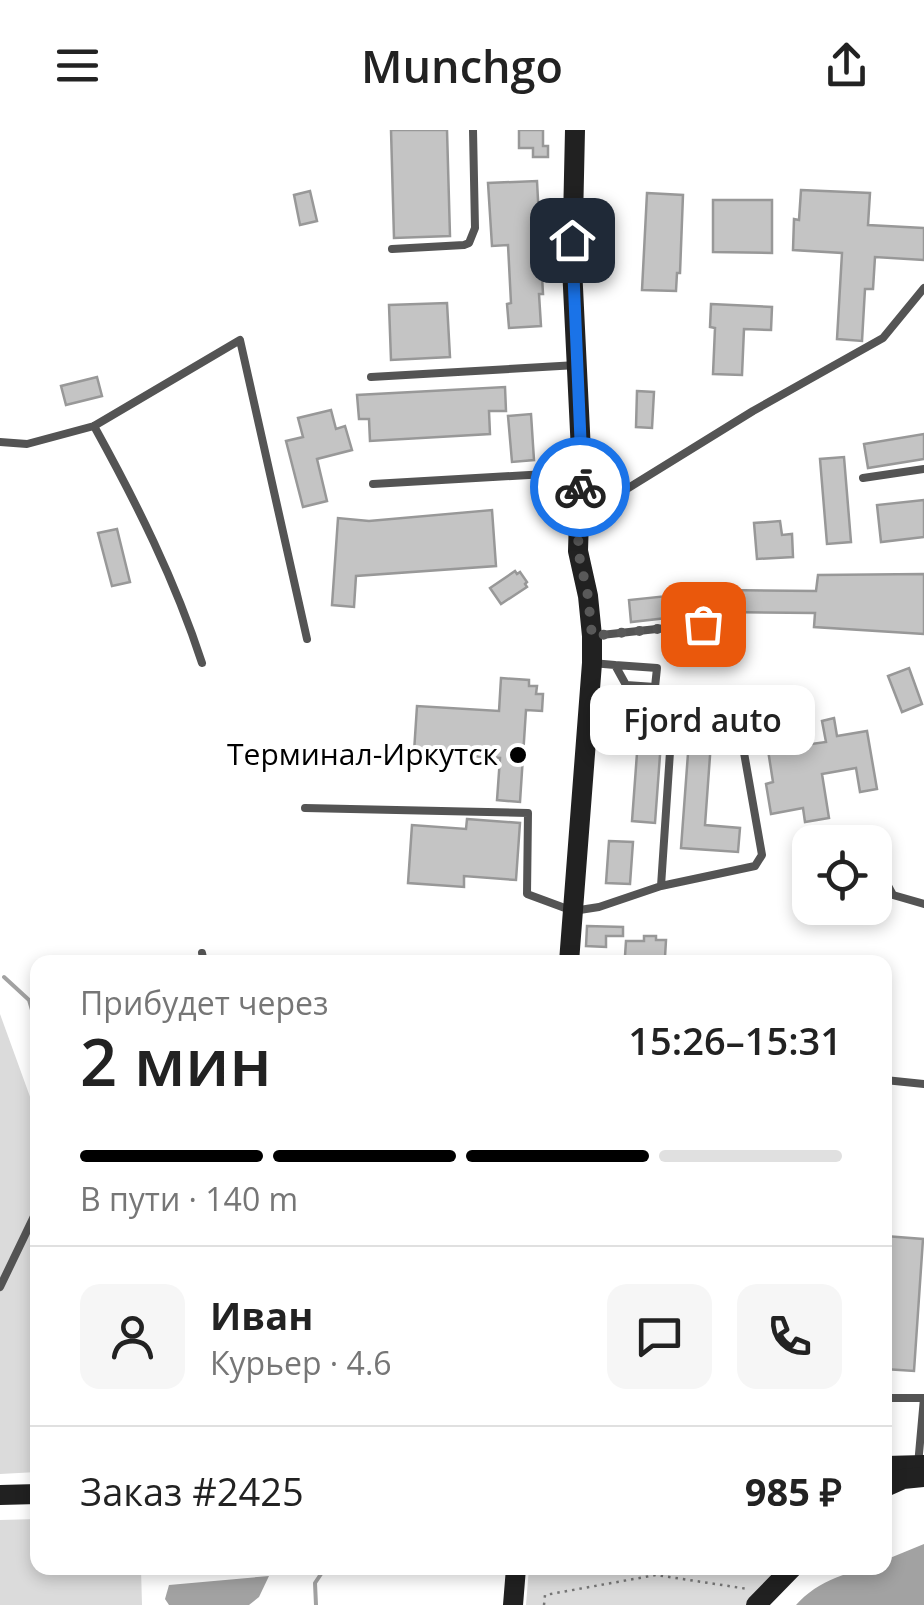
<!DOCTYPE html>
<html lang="ru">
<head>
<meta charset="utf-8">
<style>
	body { margin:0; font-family:"Open Sans",sans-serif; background:#f6f6f6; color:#222; height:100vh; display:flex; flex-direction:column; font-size:38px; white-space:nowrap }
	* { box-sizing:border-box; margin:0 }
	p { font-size:32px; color:#767676 }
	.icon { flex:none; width:55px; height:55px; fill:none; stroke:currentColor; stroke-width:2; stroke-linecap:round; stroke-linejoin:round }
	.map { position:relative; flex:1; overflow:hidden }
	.details { position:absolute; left:30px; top:825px; width:862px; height:620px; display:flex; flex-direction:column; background:#fff; border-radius:20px; box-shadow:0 5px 15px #0003 }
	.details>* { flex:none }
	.fabs { position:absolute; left:792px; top:695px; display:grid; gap:20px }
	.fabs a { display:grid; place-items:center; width:100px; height:100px; border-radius:20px; background:#fff; box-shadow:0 5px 15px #0003; font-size:50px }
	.pin { position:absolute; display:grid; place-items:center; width:85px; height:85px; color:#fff; margin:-42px; border-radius:20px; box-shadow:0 5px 15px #0006 }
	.courier { position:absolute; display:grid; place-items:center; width:100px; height:100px; margin:-50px; border:8px solid #1a73e8; border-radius:50%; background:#fff; color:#222; box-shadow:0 2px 12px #0007 }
	.bubble { position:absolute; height:70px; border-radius:20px; background:#fff; box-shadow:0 5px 15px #0003; font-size:32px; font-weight:600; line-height:70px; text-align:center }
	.head em { font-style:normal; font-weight:600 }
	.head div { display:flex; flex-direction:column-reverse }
	.head { display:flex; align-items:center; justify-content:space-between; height:170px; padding:0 50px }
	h1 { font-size:65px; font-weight:600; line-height:75px }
	.bar { display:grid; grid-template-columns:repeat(4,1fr); gap:15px 10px; align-content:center; height:120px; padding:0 50px }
	.bar i { height:12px; border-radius:8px; background:#e0e0e0 }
	.bar .current { background:#000 }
	.bar p { grid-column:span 4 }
	.line { display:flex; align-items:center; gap:25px; padding:0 50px; border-top:2px solid #e0e0e0 }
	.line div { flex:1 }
	.round { display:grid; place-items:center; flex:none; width:105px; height:105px; border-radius:20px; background:#f6f6f6 }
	header { display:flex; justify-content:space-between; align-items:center; height:130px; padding:0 50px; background:#fff; font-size:45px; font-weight:600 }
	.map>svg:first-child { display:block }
	.green { fill:#dbdbdb }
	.water { fill:#a2a2a2 }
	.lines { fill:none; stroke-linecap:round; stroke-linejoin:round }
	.stream { stroke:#a2a2a2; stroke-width:4 }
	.building { fill:#c4c4c4; stroke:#989898; stroke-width:2.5 }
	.path { stroke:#767676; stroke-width:2.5; stroke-dasharray:2.5 5; stroke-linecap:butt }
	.lane { stroke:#545454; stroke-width:8 }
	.secondary { stroke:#212121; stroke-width:20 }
	.done { stroke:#595959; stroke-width:10; stroke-dasharray:0 18 }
	.route { stroke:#1a73e8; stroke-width:12 }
	.poi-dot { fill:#000; stroke:#fff; stroke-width:4 }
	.labels { text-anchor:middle; stroke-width:8; stroke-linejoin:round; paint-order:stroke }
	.poi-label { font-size:30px; fill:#000; stroke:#fff; text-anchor:end }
</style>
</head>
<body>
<header><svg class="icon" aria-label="menu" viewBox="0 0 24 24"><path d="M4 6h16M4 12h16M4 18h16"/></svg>Munchgo<svg class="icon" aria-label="share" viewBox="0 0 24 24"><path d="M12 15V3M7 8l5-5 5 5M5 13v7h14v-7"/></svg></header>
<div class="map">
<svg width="924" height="1475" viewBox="0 0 924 1475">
	<rect width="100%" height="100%" fill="#fff"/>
	<g class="green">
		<polygon points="0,884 37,986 37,1135 30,1142 38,1151 37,1342 0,1344"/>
		<polygon points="37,1389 38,1438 141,1438 142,1475 0,1475 0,1390"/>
		<polygon points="529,1438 783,1438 754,1475 526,1475"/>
	</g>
	<g class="water">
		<path d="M924 1414V1475H796C817 1451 853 1438 885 1438V1430Z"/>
		<polygon points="269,1446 259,1467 249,1475 169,1475 165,1469 169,1455"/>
	</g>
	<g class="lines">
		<g class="stream">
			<polyline points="4,847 29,870 38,900"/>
			<polyline points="316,1475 315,1453 323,1441 321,1438"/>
		</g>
	</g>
	<g class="building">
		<polygon points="391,0 447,0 450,106 394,108"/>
		<polygon points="519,0 543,0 543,16 548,16 548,27 533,27 533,18 519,18"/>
		<polygon points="537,51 543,164 539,164 541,196 509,198 507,174 511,173 508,115 492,116 488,53"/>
		<polygon points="801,60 870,63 868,95 924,98 924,130 875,127 873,159 865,159 862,211 837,209 842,123 793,120 794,89 799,90"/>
		<polygon points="310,61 317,91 300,95 294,65"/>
		<polygon points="647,63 683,65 680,143 677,143 676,161 642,160"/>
		<polygon points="713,70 772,70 772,123 713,122"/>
		<polygon points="447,173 450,227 391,230 389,175"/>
		<polygon points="711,174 772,177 771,200 744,199 742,245 713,244 715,198 710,197"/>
		<polygon points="97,247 102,266 66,275 61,256"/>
		<polygon points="505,257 506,281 489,281 490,304 370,311 369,289 359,289 357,265"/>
		<polygon points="637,261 654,262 652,298 636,297"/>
		<polygon points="331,280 336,299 345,296 352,320 317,329 327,371 303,377 286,311 303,307 298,288"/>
		<polygon points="531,284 534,330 512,332 508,286"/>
		<polygon points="924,304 924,329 868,338 864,314"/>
		<polygon points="844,327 851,412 827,414 820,329"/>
		<polygon points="924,370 924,407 881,412 877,375"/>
		<polygon points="492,380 496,436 356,446 354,477 332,475 338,388 369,391"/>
		<polygon points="780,391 782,405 792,404 793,427 757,429 754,393"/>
		<polygon points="117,399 130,452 112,456 98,403"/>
		<polygon points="515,441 517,444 520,442 527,452 525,454 527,457 501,474 490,458"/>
		<polygon points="924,444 924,504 814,497 815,483 720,482 631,492 629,470 725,460 816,461 818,445"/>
		<polygon points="909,538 922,574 902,582 888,546"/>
		<polygon points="501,548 529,550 529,556 537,556 536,564 543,564 542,581 526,580 520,672 497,670 500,628 414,622 417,576 499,581"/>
		<polygon points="641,569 664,571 655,693 632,691"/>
		<polygon points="768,586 772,610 754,613 751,589"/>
		<polygon points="834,588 837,606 867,601 877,659 860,662 856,638 822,644 829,688 805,692 803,678 771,684 766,654 773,652 768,620 826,612 822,591"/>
		<polygon points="689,610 711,612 705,695 740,698 738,722 681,718"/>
		<polygon points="467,689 520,693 516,750 464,746 464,757 408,753 412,695 466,699"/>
		<polygon points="609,711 633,712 630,754 606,753"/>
		<polygon points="587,796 623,797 623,806 606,806 606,817 586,816"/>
		<polygon points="644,806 656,806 656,810 666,810 665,827 625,826 626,811 644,811"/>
		<polygon points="885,1106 923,1109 914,1241 885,1239"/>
	</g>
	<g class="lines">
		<polyline class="path" points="544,1475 545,1465 656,1445 748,1459"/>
		<g class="lane">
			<polyline points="392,119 464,115 469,113 475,98 473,0"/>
			<polyline points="371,247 577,235"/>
			<path d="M94 296C136 372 175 450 202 533"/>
			<polyline points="0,312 27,314 94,296 240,210 307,509"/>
			<polyline points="863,348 924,339"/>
			<polyline points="373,354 580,342"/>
			<polyline points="583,386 753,281 883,208 924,158"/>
			<polyline points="592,506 703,494"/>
			<polyline points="592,533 615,535 626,555 655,557 657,538 615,535"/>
			<polyline points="588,612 613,614 628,605 629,584 593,581"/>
			<polyline points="305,678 528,683 527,764 573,781 599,777 661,756 755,736 762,725 743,617 724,594 672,592 661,756"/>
			<polyline points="881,743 893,765 924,774"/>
			<polyline points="202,823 204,832"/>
			<polyline points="885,950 924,954"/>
			<polyline points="0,1157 38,1078"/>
			<polyline points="885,1268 924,1268"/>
			<polyline points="918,1335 924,1268"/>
		</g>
		<g class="secondary">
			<polyline points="569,832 592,533 592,506 588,466 578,421 581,322 572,137 575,0"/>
			<polyline points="885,1336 924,1335"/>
			<polyline points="885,1357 903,1349 924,1347"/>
			<polyline points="0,1365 38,1364"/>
			<polyline points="513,1475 516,1438"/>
			<polyline points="756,1475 792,1438"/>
		</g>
	</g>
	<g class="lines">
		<polyline class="done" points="580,357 578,421 588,466 592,506 703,494"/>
		<polyline class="route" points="572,110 581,322 580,357"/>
	</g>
	<circle class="poi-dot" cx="518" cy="625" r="10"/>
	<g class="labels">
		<g class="poi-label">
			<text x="498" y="635">Терминал-Иркутск</text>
		</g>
	</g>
</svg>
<div class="fabs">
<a><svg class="icon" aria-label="locate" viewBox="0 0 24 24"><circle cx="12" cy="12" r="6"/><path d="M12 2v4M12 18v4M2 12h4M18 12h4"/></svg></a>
</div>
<div class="pin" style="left:703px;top:494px;background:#ea580c"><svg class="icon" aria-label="bag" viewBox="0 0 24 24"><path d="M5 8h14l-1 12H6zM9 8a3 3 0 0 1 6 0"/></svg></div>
<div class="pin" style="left:572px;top:110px;background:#1f2937"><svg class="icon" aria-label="home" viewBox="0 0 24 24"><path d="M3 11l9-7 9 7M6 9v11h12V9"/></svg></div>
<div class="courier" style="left:580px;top:357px"><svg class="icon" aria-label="bike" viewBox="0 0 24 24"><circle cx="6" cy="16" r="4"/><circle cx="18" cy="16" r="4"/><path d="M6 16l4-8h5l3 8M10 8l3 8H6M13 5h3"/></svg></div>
<div class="bubble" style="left:590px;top:555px;width:225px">Fjord auto</div>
<section class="details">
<div class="head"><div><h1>2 мин</h1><p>Прибудет через</p></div><em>15:26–15:31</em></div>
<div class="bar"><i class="current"></i><i class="current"></i><i class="current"></i><i></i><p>В пути · 140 m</p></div>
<div class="line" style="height:180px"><a class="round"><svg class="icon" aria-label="person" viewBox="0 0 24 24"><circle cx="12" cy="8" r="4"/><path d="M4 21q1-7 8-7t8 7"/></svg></a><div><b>Иван</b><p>Курьер · 4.6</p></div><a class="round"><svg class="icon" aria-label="chat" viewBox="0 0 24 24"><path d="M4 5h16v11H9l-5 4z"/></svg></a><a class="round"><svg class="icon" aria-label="phone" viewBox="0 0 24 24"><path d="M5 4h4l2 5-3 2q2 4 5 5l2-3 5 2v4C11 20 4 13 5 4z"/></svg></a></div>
<div class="line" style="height:130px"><div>Заказ #2425</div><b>985 ₽</b></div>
</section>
</div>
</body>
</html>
